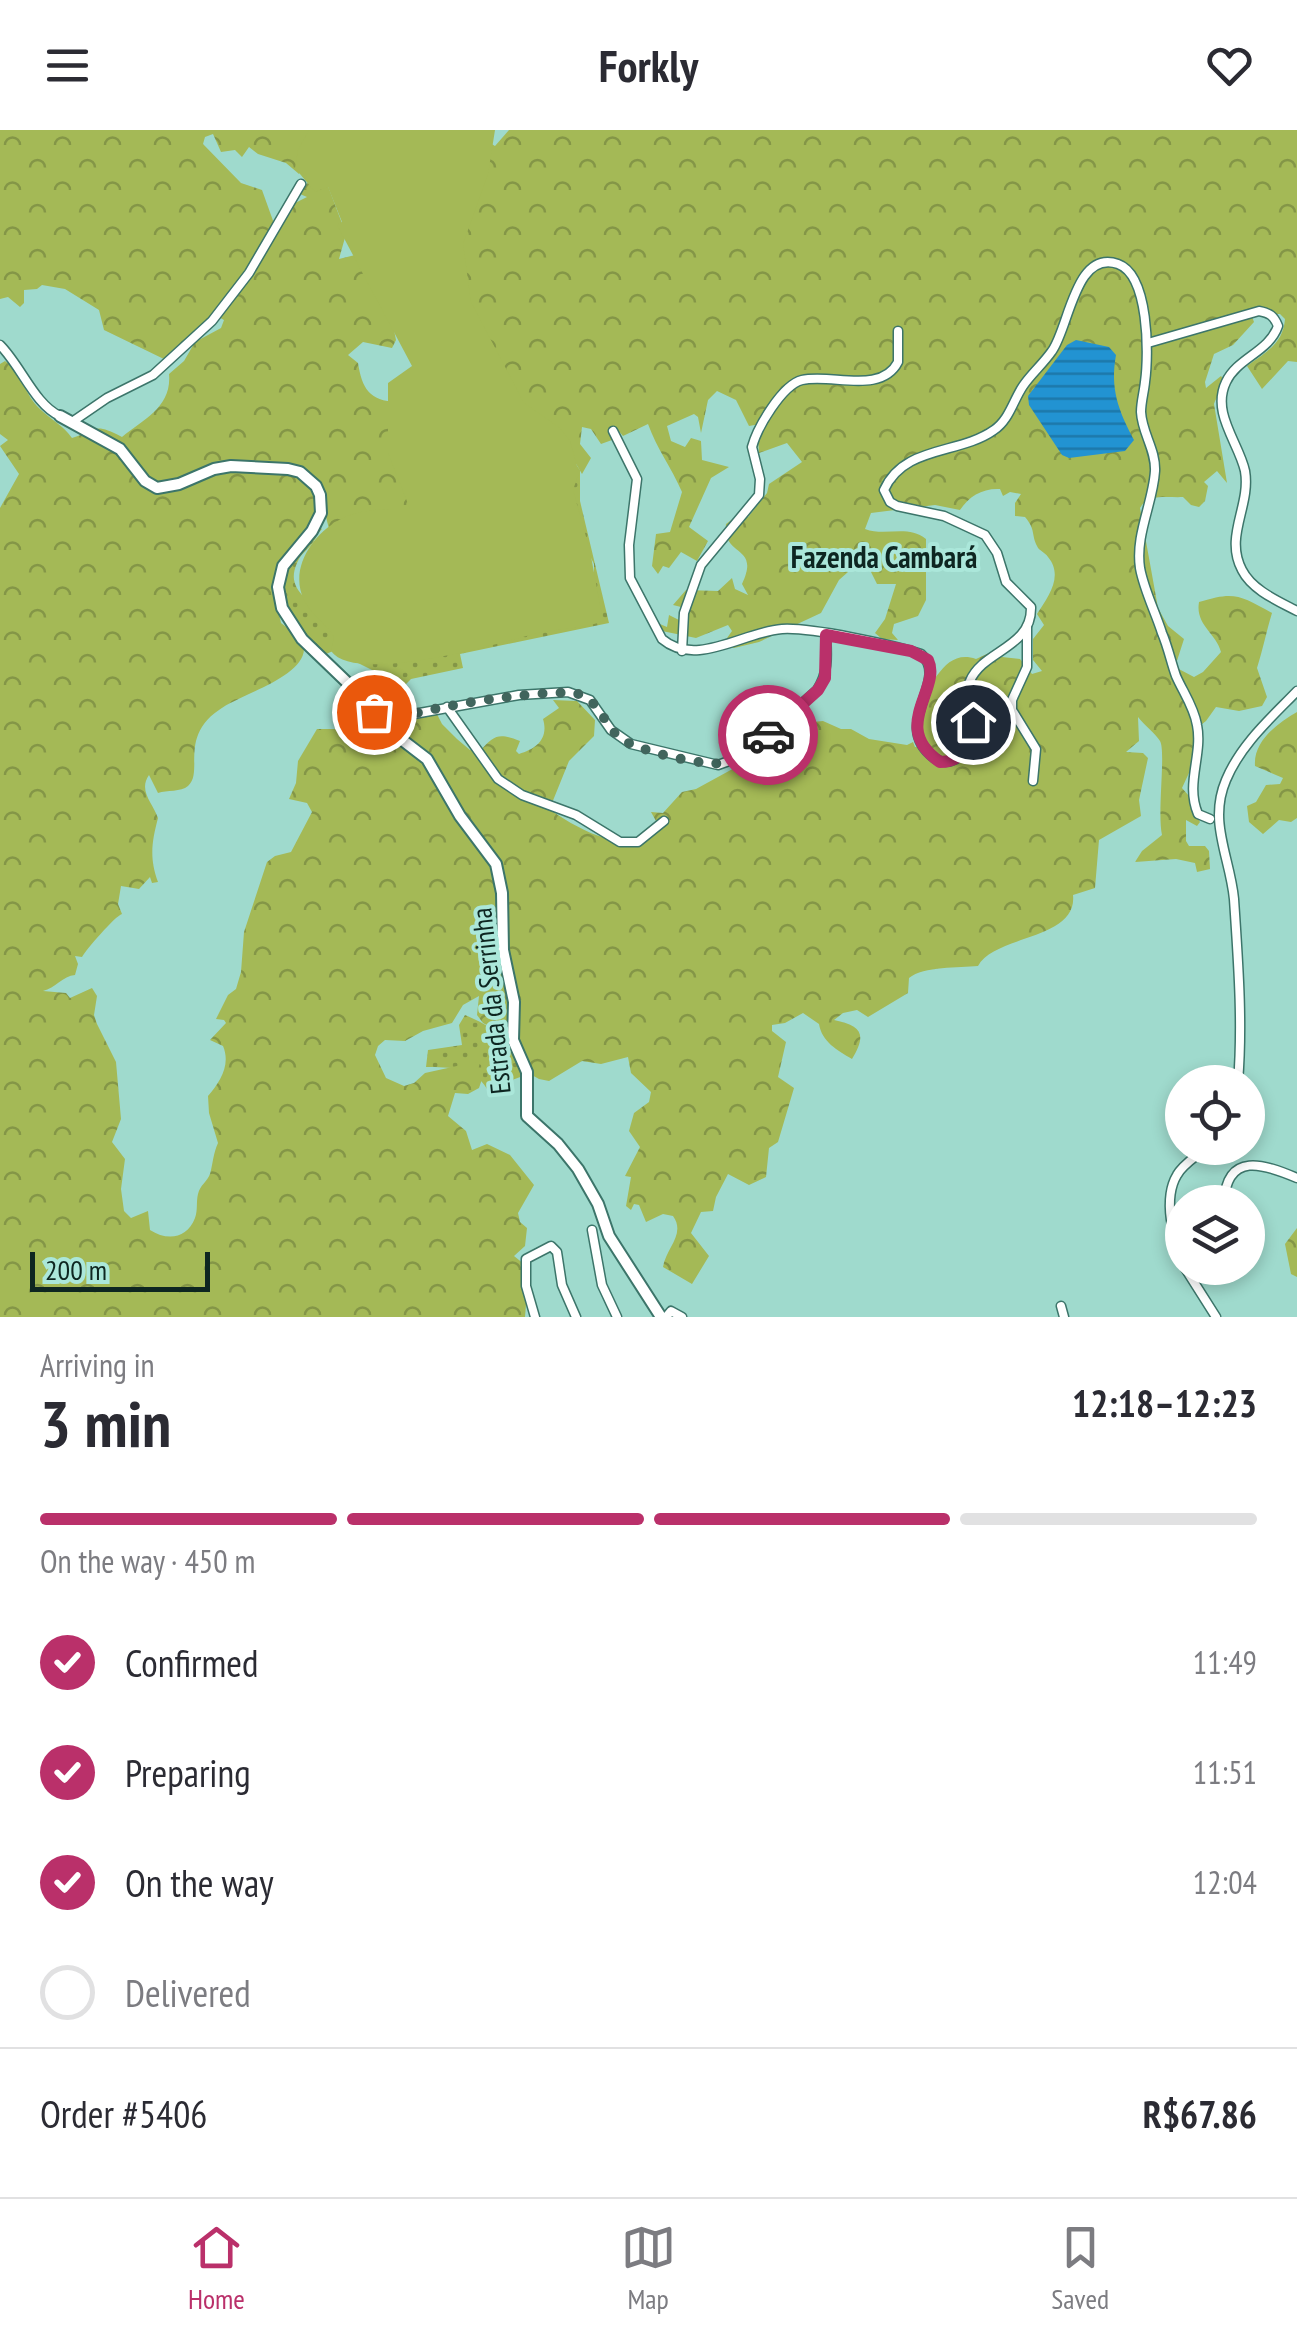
<!DOCTYPE html>
<html lang="en">
<head>
<meta charset="utf-8">
<style>
	body { margin:0; font-family:"PT Sans Narrow",sans-serif; background:#f2f2f3; color:#2b2b33; height:100vh; display:flex; flex-direction:column; font-size:38px; white-space:nowrap }
	* { box-sizing:border-box; margin:0 }
	p { font-size:32px; color:#7c7c81 }
	.icon { flex:none; width:55px; height:55px; fill:none; stroke:currentColor; stroke-width:2; stroke-linecap:round; stroke-linejoin:round }
	.map { position:relative; height:1187px; overflow:hidden }
	.drawer { display:flex; flex-direction:column; background:#fff; flex:1 }
	.drawer>* { flex:none }
	.fabs { position:absolute; left:1165px; top:935px; display:grid; gap:20px }
	.fabs a { display:grid; place-items:center; width:100px; height:100px; border-radius:50%; background:#fff; box-shadow:0 5px 15px #0003; font-size:50px }
	.scale { position:absolute; left:30px; bottom:25px; width:180px; box-sizing:border-box; padding-left:10px; border:5px solid #0e2621; border-top:0; font-size:28px; line-height:35px; white-space:nowrap; color:#0e2621; -webkit-text-stroke:8px #abe7da; paint-order:stroke }
	.pin { position:absolute; display:grid; place-items:center; width:85px; height:85px; color:#fff; margin:-42px; border:5px solid #fff; border-radius:50%; box-shadow:0 2px 10px #0007 }
	.courier { position:absolute; display:grid; place-items:center; width:100px; height:100px; margin:-50px; border:8px solid #ba306a; border-radius:50%; background:#fff; color:#222; box-shadow:0 2px 12px #0007 }
	.head em { font-style:normal; font-weight:800 }
	.head div { display:flex; flex-direction:column-reverse }
	.head { display:flex; align-items:center; justify-content:space-between; height:170px; padding:0 40px }
	h1 { font-size:65px; font-weight:800; line-height:75px }
	.bar { display:grid; grid-template-columns:repeat(4,1fr); gap:15px 10px; align-content:center; height:120px; padding:0 40px }
	.bar i { height:12px; border-radius:8px; background:#e1e1e2 }
	.bar .on { background:#ba306a }
	.bar p { grid-column:span 4 }
	.line { display:flex; align-items:center; gap:25px; padding:0 40px; border-top:2px solid #e1e1e2 }
	.line div { flex:1 }
	ol { padding:0 40px; list-style:none }
	li { display:flex; align-items:center; gap:30px; height:110px }
	li p { margin-inline-start:auto }
	li .icon { padding:10px; border-radius:50%; background:#ba306a; color:#fff; stroke-width:4 }
	li:last-child { color:#7c7c81 }
	li i { width:55px; height:55px; border:5px solid #e1e1e2; border-radius:50% }
	header { display:flex; justify-content:space-between; align-items:center; height:130px; padding:0 40px; background:#fff; font-size:45px; font-weight:800 }
	.dock { display:flex; justify-content:space-around; align-items:center; height:140px; border-top:2px solid #e1e1e2; background:#fff; font-size:28px; color:#7c7c81 }
	.dock a { display:grid; justify-items:center; gap:5px }
	.dock .on { color:#ba306a }
	.map>svg:first-child { display:block }
	.grass { fill:url(#grass-dots) }
	.forest { fill:url(#forest-crowns) }
	.garden { fill:#a4b956 }
	.water { fill:url(#water-rules) }
	.lines { fill:none; stroke-linecap:round; stroke-linejoin:round }
	.street-casing { stroke:#3c756a; stroke-width:11 }
	.secondary-casing { stroke:#3c756a; stroke-width:14 }
	.street { stroke:#fff; stroke-width:8 }
	.secondary { stroke:#fff; stroke-width:10 }
	.done { stroke:#41655d; stroke-width:10; stroke-dasharray:0 18 }
	.route { stroke:#ba306a; stroke-width:12 }
	.labels { text-anchor:middle; stroke-width:8; stroke-linejoin:round; paint-order:stroke }
	.street-label { font-size:28px; fill:#0e2621; stroke:#abe7da }
	.neighbourhood-label { font-size:30px; font-weight:bold; fill:#0e2621; stroke:#abe7da }
</style>
</head>
<body>
<header><svg class="icon" aria-label="menu" viewBox="0 0 24 24"><path d="M4 6h16M4 12h16M4 18h16"/></svg>Forkly<svg class="icon" aria-label="heart" viewBox="0 0 24 24"><path d="M12 20l-8-8c-3-5 5-10 8-4 3-6 11-1 8 4z"/></svg></header>
<div class="map">
<svg width="1297" height="1187" viewBox="0 0 1297 1187">
	<defs>
		<pattern id="grass-dots" width="8" height="8" patternUnits="userSpaceOnUse" patternTransform="scale(2.5)"><rect width="8" height="8" fill="#a4b956"/><path d="M2 2h.1M6 6h.1" fill="none" stroke="#849647" stroke-width="1.8" stroke-linecap="round"/></pattern>
		<pattern id="forest-crowns" width="20" height="18" patternUnits="userSpaceOnUse" patternTransform="scale(2.5)"><rect width="20" height="18" fill="#a4b956"/><path d="M2 6a3 3 0 1 1 6 0M12 15a3 3 0 1 1 6 0" fill="none" stroke="#849647"/></pattern>
		<pattern id="water-rules" width="6" height="5" patternUnits="userSpaceOnUse" patternTransform="scale(2.5)"><rect width="6" height="5" fill="#2293d2"/><path d="M0 2.5h6" fill="none" stroke="#1c78aa"/></pattern>
	</defs>
	<rect width="100%" height="100%" fill="#9fdacd"/>
	<g class="grass">
		<polygon points="577,336 580,340 580,371 609,493 460,524 463,538 411,549 404,556 352,530 594,478 594,434 590,426 552,423"/>
		<path d="M319 397 322 399C261 465 315 459 336 508L333 521 324 525C312 517 306 506 297 495 265 451 290 432 319 397Z"/>
		<path d="M465 885C492 896 520 914 523 946L487 959C473 935 450 938 426 937L428 920 462 915 459 895Z"/>
	</g>
	<g class="forest">
		<path d="M0 0H329L299 44 286 33 258 24 249 17 242 27 235 20 221 22 213 4 205 7 203 14 241 53 262 60 276 99 291 75 307 67 300 64 305 54 325 48 346 104 339 129 359 124 393 195 396 210 392 218 363 212 348 225 358 233C362 258 369 271 397 272L423 382 329 399 325 383C317 392 321 402 314 411 300 430 276 443 276 470 276 477 280 486 281 493L293 502 304 519C303 548 240 564 219 580 179 607 204 642 188 656 181 662 167 660 158 663L149 645C138 661 153 673 158 688 152 711 149 728 158 752L152 753 150 747 139 759 121 756 118 774 122 784C115 786 86 820 82 827L75 826 78 834 75 845C63 846 55 858 43 861L66 863 70 868 92 858 97 866 94 885 97 894 116 932 121 989 112 1012 125 1029 121 1059 124 1081 131 1088 148 1081 150 1100C167 1111 187 1109 195 1088 198 1080 196 1072 198 1064 200 1055 207 1052 210 1044 213 1033 213 1024 218 1013L209 983 208 966C220 952 231 935 223 916L210 910 226 893 224 890 216 889 228 865 236 859 241 842 244 802 267 732 275 726 291 722 312 682 307 673 289 669 296 653 298 631 317 599H343L348 593 347 587C362 595 378 599 391 610L400 605 399 586 432 582 437 584 442 594 457 609 470 620 480 621C495 604 499 603 520 611L516 621 519 624C536 619 549 609 543 589L559 578 553 570 577 571 595 590 594 606 569 631 552 673 528 663C554 685 634 741 656 691L651 682 663 683 682 662 696 659 749 630 801 593 823 591 841 599H851L869 609 907 615 913 612 915 617H920L919 584 915 575C934 558 943 518 976 529L1000 518 1002 527 1020 529 1032 544 1042 541 1033 530V509L1044 495 1037 484C1048 467 1064 446 1048 427 1045 422 1039 421 1037 416 1031 404 1036 400 1025 387L1015 386V373L1021 364 1010 362 1003 366 1000 359C983 358 969 366 960 380L935 375 871 383 865 399C886 407 907 394 926 409V470L918 486 894 494 892 503 898 510 882 509 875 503 885 489 896 454H877L869 438 857 434 839 450 821 483 759 512 734 518 729 516 727 508 732 501 728 495 696 508 662 501 655 492 667 497 669 485 683 492 686 483 681 477 673 475 686 460 718 461 732 448 735 459 748 465 742 454C761 414 722 428 726 394L734 388 748 387 767 363 769 354 802 332 787 313 759 323 758 310 763 299 760 294 749 296 736 270 717 261 708 270 701 303 698 287 694 284 667 296 671 311 685 317 691 308 701 311 702 330 729 337 711 348 689 397 708 411 697 431 681 422 669 438 663 436 658 444 652 436 656 404 670 402 682 362C671 337 657 319 648 294L623 306 615 297 612 300 615 313 612 310 601 314 591 299 582 297 580 314 591 328 582 344 569 322 439 192 485 10 495 16 509 0H1297V232L1288 231 1262 259 1247 236C1266 222 1283 214 1285 189L1280 184H1251L1254 192 1233 215 1214 224 1205 252 1206 258 1221 246C1231 258 1217 263 1214 274L1227 353 1217 341 1204 352 1208 356 1205 371 1199 377 1191 375 1183 367C1168 368 1148 363 1140 378L1158 478 1168 496 1184 509 1175 537 1194 547 1203 542 1221 522C1216 503 1195 495 1199 472 1234 461 1240 465 1272 483 1266 503 1263 519 1257 538L1267 567 1262 576 1239 581 1216 577 1206 591 1193 601 1195 630 1182 658 1202 681 1196 685 1200 692 1197 696 1186 690V711L1189 716H1205L1209 721 1210 739 1197 742 1195 733 1176 729 1135 732 1142 721 1162 705C1157 683 1166 621 1160 611 1155 603 1144 595 1138 587L1139 611 1126 622 1143 623 1148 628 1139 670 1141 686 1099 710 1095 758 1073 765C1078 810 994 805 978 836 959 838 924 836 909 848L908 863 868 887 857 880 843 883 834 890C862 896 867 904 852 929 837 920 822 912 819 894L803 883 785 893 772 895V901L786 912 778 947 794 958 778 1012 769 1018 766 1047 749 1055 728 1044 716 1067 713 1081 701 1082 691 1103 709 1126 692 1154 663 1137C666 1118 686 1104 673 1086L663 1084 646 1092 639 1075 634 1074 631 1080 626 1076 631 1047 625 1046 640 1017 629 1001 634 983 649 972 651 962 631 943 628 927 601 934 582 931 549 951 539 949 530 944 511 908 483 893 477 885 479 866 463 875 452 893 423 901 405 911 385 910 378 916 375 925 386 948 404 956 414 953 425 943 475 932 481 935 483 946 479 958 468 964 455 963 448 986 466 1001 472 1020 487 1014 510 1025 534 1055 518 1083 520 1092 527 1098 525 1116 514 1126 529 1138 525 1187H0V378L19 344 0 316 8 310 0 304V234L5 231C22 244 25 265 40 279 51 290 63 295 72 308 98 300 93 292 122 307 144 289 172 277 169 244L184 231 195 212 221 198 224 190 215 185 168 231 104 200 99 180 65 159 42 155 37 159 24 160V173L20 177 8 167 0 169Z"/>
		<path d="M1297 582V688L1291 692 1279 690 1263 704 1249 692 1247 676 1256 672 1266 655 1280 654 1283 648 1255 636C1253 611 1278 593 1297 582Z"/>
		<polygon points="1297,1098 1297,1147 1291,1144 1285,1114"/>
	</g>
	<path class="garden" d="M309 0H495L488 44 463 114 471 172 524 273 560 298 570 311 579 343 573 360 590 421 603 491C585 499 562 498 542 502 502 512 356 556 331 521L334 507C326 493 310 484 304 470 289 439 312 405 339 390 360 378 387 379 410 379L388 323V253L412 236 337 95 342 92 328 57 315 62 295 38 298 20Z"/>
	<path class="water" d="M1076 210 1109 217 1116 225C1110 258 1118 280 1134 310L1125 321 1069 328 1062 325 1029 275 1028 266 1067 215Z"/>
	<g class="lines">
		<defs>
			<g id="street">
				<path d="M1148 213 1259 181C1270 183 1274 186 1278 196 1269 222 1237 228 1226 252 1211 283 1239 313 1245 341 1251 376 1224 406 1242 440 1252 460 1278 471 1297 481"/>
				<path d="M0 215C21 236 35 275 60 286"/>
				<polyline points="72,292 107,268 153,245 212,191 249,143 301,54"/>
				<path d="M613 301 637 349 629 415 630 448 662 509C696 538 743 502 782 499 810 497 894 515 921 524 951 550 889 595 934 628 941 633 948 633 956 629 988 608 959 577 970 551 983 520 1032 518 1031 477L1006 452 997 423 985 405 944 386 897 376 890 372 884 360C904 315 959 325 994 300 1009 290 1013 271 1023 256 1031 244 1043 234 1052 221 1069 198 1075 119 1118 134 1149 145 1149 224 1145 252 1144 262 1141 272 1141 282 1142 303 1156 320 1155 341 1153 373 1135 405 1140 438 1144 460 1155 481 1162 503 1168 517 1171 532 1176 546 1183 562 1194 577 1197 595 1203 625 1185 654 1198 684L1210 689"/>
				<polyline points="1027,497 1027,537 1012,570 1012,580 1036,619 1033,651"/>
				<path d="M682 521 684 483 701 435 759 365 760 349 752 317C757 298 782 255 802 250 831 243 881 265 898 232V201"/>
				<polyline points="447,577 498,649 522,665 576,685 620,712 638,712 664,691"/>
				<path d="M374 582 392 588 519 565 568 562 590 570 611 600 631 614 718 635 743 626 817 560C829 542 827 525 826 505"/>
				<path d="M1238 952C1243 892 1238 830 1234 769 1230 727 1208 692 1226 650 1241 614 1271 588 1297 561"/>
				<path d="M1224 1072C1227 1021 1264 1034 1297 1048"/>
				<polyline points="592,1100 602,1155 617,1187"/>
				<path d="M1182 1133C1174 1108 1162 1070 1177 1045 1183 1034 1197 1026 1206 1018"/>
				<polyline points="1185,1138 1216,1187"/>
				<polyline points="1061,1176 1064,1187"/>
				<polyline points="535,1187 526,1156 526,1129 551,1116 557,1122 562,1155 576,1187"/>
				<polyline points="666,1187 671,1181 682,1187"/>
			</g>
			<g id="secondary">
				<polyline points="60,286 120,319 145,351 157,358 179,354 214,339 231,336 288,339 300,342 316,356 320,365 321,383 312,401 283,436 278,457 282,478 302,509 354,559 384,596 427,629 460,686 496,734 502,763 503,820 514,872 513,910 527,942 527,986 558,1014 578,1039 598,1074 609,1106 661,1187"/>
				<polyline points="395,587 402,609"/>
			</g>
		</defs>
		<use href="#street" class="street-casing"/>
		<use href="#secondary" class="secondary-casing"/>
		<use href="#street" class="street"/>
		<use href="#secondary" class="secondary"/>
	</g>
	<g class="lines">
		<path class="done" d="M374 582 384 596C396 580 555 557 578 564 599 570 604 595 620 608 637 621 711 639 731 632 745 627 756 615 768 605"/>
		<path class="route" d="M768 605 818 560 825 548 826 505 911 521 928 530C942 559 889 597 940 632 963 632 971 613 973 592"/>
	</g>
	<g class="labels">
		<g class="street-label">
			<text transform="translate(491 871) rotate(-96)" y="10">Estrada da Serrinha</text>
		</g>
		<g class="neighbourhood-label">
			<text x="884" y="438">Fazenda Cambará</text>
		</g>
	</g>
</svg>
<div class="fabs">
<a><svg class="icon" aria-label="locate" viewBox="0 0 24 24"><circle cx="12" cy="12" r="6"/><path d="M12 2v4M12 18v4M2 12h4M18 12h4"/></svg></a>
<a><svg class="icon" aria-label="layers" viewBox="0 0 24 24"><path d="M12 4l9 5-9 5-9-5zM3 14l9 5 9-5"/></svg></a>
</div>
<div class="scale">200 m</div>
<div class="pin" style="left:374px;top:582px;background:#ea580c"><svg class="icon" aria-label="bag" viewBox="0 0 24 24"><path d="M5 8h14l-1 12H6zM9 8a3 3 0 0 1 6 0"/></svg></div>
<div class="pin" style="left:973px;top:592px;background:#1f2937"><svg class="icon" aria-label="home" viewBox="0 0 24 24"><path d="M3 11l9-7 9 7M6 9v11h12V9"/></svg></div>
<div class="courier" style="left:768px;top:605px"><svg class="icon" aria-label="car" viewBox="0 0 24 24"><path d="M5 17H2v-5l4-1 3-4h7l3 4 3 1v5h-3M9 17h6M6 11h13"/><circle cx="7" cy="17" r="2"/><circle cx="17" cy="17" r="2"/></svg></div>
</div>
<section class="drawer">
<div class="head"><div><h1>3 min</h1><p>Arriving in</p></div><em>12:18–12:23</em></div>
<div class="bar"><i class="on"></i><i class="on"></i><i class="on"></i><i></i><p>On the way · 450 m</p></div>
<ol>
<li><svg class="icon" aria-label="check" viewBox="0 0 24 24"><path d="M5 12l5 5 9-10"/></svg>Confirmed<p>11:49</p></li>
<li><svg class="icon" aria-label="check" viewBox="0 0 24 24"><path d="M5 12l5 5 9-10"/></svg>Preparing<p>11:51</p></li>
<li><svg class="icon" aria-label="check" viewBox="0 0 24 24"><path d="M5 12l5 5 9-10"/></svg>On the way<p>12:04</p></li>
<li><i></i>Delivered</li>
</ol>
<div class="line" style="height:130px"><div>Order #5406</div><b>R$67.86</b></div>
</section>
<nav class="dock">
<a class="on"><svg class="icon" aria-label="home" viewBox="0 0 24 24"><path d="M3 11l9-7 9 7M6 9v11h12V9"/></svg>Home</a>
<a><svg class="icon" aria-label="map" viewBox="0 0 24 24"><path d="M3 6l6-2 6 2 6-2v14l-6 2-6-2-6 2zM9 4v14M15 6v14"/></svg>Map</a>
<a><svg class="icon" aria-label="saved" viewBox="0 0 24 24"><path d="M7 4h10v16l-5-4-5 4z"/></svg>Saved</a>
</nav>
</body>
</html>
